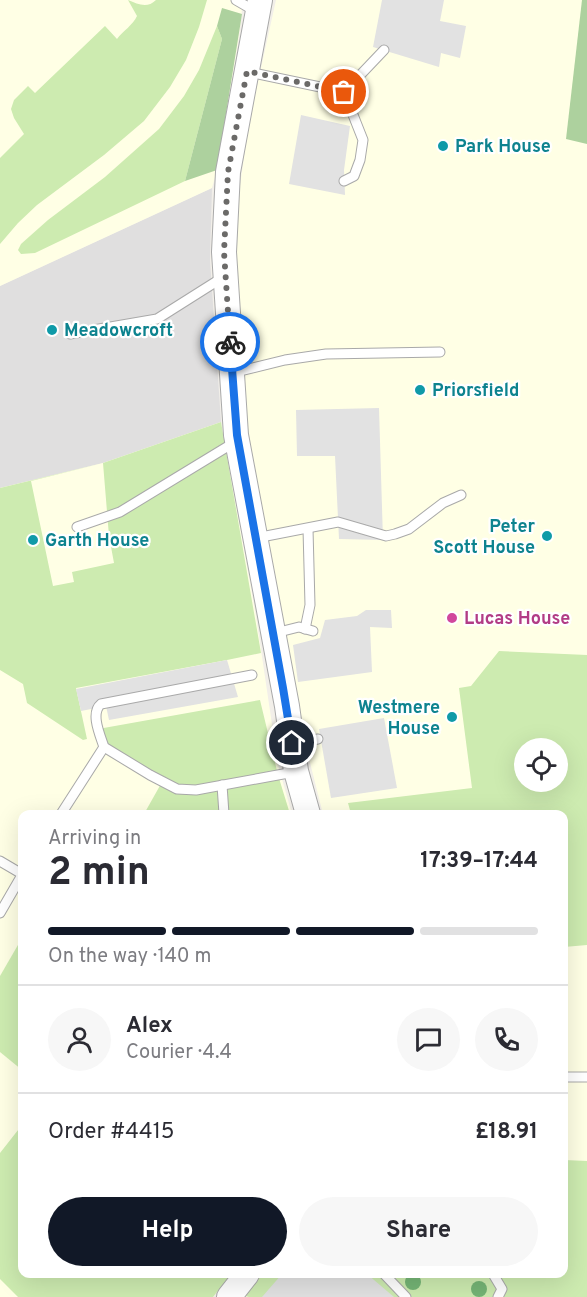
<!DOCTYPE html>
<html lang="en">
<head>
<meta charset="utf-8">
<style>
	body { margin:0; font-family:Overpass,sans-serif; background:#f7f7f7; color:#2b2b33; height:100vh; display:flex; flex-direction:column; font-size:22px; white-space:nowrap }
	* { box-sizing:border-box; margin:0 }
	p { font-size:20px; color:#7c7c81 }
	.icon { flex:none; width:33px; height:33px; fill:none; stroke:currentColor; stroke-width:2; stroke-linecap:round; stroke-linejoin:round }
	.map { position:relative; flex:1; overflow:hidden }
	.drawer { position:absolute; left:18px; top:810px; width:550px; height:468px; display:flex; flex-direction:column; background:#fff; border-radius:12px; box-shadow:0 6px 24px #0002 }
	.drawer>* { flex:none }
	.controls { position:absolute; left:514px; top:738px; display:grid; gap:12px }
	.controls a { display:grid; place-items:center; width:54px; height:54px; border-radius:50%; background:#fff; box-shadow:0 6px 24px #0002; font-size:30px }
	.pin { position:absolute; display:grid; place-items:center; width:51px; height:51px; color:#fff; margin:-26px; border:3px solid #fff; border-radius:50%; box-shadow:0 2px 6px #0007 }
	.courier { position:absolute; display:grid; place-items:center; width:60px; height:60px; margin:-30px; border:4px solid #1a73e8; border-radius:50%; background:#fff; color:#222; box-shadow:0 2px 8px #0007 }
	.head em { font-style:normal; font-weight:700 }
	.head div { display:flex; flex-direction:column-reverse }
	.head { display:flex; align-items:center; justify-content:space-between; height:102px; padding:0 30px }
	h1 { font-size:39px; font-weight:700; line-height:45px }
	.bar { display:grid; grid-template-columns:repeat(4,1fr); gap:9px 6px; align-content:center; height:72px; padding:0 30px }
	.bar i { height:8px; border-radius:4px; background:#e1e1e2 }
	.bar .on { background:#111827 }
	.bar p { grid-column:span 4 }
	.line { display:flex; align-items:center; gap:15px; padding:0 30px; border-top:2px solid #e1e1e2 }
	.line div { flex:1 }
	.round { display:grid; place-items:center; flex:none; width:63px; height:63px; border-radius:32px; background:#f7f7f7 }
	.cta { display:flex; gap:12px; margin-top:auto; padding:12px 30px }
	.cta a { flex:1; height:69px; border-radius:36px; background:#111827; color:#fff; font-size:24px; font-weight:700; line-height:69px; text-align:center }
	.cta a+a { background:#f7f7f7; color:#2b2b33 }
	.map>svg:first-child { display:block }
	.residential { fill:#e0dfdf }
	.education { fill:#ffffe5; fill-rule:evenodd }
	.grass { fill:#cdebb0; fill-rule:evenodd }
	.forest { fill:#add19e }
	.parking { fill:#e2e2e2 }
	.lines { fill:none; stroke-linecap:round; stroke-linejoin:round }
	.service-casing { stroke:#a9a9a9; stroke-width:11 }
	.tertiary-casing { stroke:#a9a9a9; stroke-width:26 }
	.service { stroke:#fff; stroke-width:9 }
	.tertiary { stroke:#fff; stroke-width:24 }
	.tree { fill:#74b475 }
	.done { stroke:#6b6a68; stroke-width:6; stroke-dasharray:0 10.8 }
	.route { stroke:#1a73e8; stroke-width:8 }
	.culture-dot { fill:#0f9aa8; stroke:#fff; stroke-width:2 }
	.hotel-dot { fill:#d1479c; stroke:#fff; stroke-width:2 }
	.labels { text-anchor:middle; stroke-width:4.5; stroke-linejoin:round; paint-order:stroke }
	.culture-label { font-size:18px; font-weight:bold; fill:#0d838f; stroke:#fff; text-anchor:start }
	.hotel-label { font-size:18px; font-weight:bold; fill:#b23c85; stroke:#fff; text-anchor:start }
</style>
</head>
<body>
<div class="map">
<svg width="587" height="1297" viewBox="0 0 587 1297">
	<rect width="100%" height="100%" fill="#f2efe9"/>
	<polygon class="residential" points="212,188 210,260 221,422 103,463 0,488 0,286"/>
	<g class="education">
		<polygon points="0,0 243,0 239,37 217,170 212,188 0,286"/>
		<path d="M276 0H587V1297H244L260 1274H564V814H323L300 723 271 575 245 409 236 274 239 192 249 122ZM525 748H558V782H525Z"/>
		<polygon points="221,422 256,616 278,765 292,814 22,814 22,1274 231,1274 213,1297 0,1297 0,488 103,463"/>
	</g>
	<g class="grass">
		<path d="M128 0C138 4 147 9 156 0H207L199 27 186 60 170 87 144 121 104 155 37 205 18 223 0 244V158L24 134 14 118 11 109 14 100 28 86 35 93 105 26 117 39C123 31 133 25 137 16Z"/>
		<polygon points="217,26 222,39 185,181 35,253 21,254 18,250 21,244 48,220 105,177 159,129 184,96 199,70"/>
		<path d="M221 422 261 653 227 660 76 688 87 739 83 740 27 703 23 684 0 670V488L103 463ZM103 463 109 536 114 563 72 572 74 582 53 586 31 481Z"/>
		<path d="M499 651 587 655V945L564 947V814H351L348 803 472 788 459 688 471 686ZM525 748H558V782H525Z"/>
		<polygon points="260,700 278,775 290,814 144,814 162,782 104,747 98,729"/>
		<polygon points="22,938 22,1070 0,1052 0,976"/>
		<polygon points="22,1125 22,1274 231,1274 213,1297 18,1297 0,1279 0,1153"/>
		<polygon points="564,1160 587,1161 587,1297 249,1297 245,1296 260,1274 564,1274"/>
	</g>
	<g class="forest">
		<polygon points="582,0 587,0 587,144 566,139"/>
		<polygon points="222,8 242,14 217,170 185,181 222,39 217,26"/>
	</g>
	<g class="parking">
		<polygon points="382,0 444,0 440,21 466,26 460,58 441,53 439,67 373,47"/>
		<polygon points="301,115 350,126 344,170 345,195 289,184"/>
		<polygon points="379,408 383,540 339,539 335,456 297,456 296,410"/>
		<polygon points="366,610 391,610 392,628 370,627 372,672 298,682 293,645 320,638 325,620 357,616"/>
		<polygon points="227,660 238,697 109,720 106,706 81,711 76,689"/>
		<polygon points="384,718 397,788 331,798 319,729"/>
		<polygon points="282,1274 367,1274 394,1297 262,1297"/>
	</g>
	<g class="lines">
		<defs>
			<g id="service">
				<polyline points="236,0 255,11"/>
				<polyline points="249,72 344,92 363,140 360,160 354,176 344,181"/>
				<polyline points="344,92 384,50"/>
				<polyline points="70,334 157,319 225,276"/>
				<polyline points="232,373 285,360 326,354 440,352"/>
				<polyline points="77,527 120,512 235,442"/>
				<polyline points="256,538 338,522 386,536 395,534 409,529 443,503 461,495"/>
				<polyline points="305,629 310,605 308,529"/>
				<polyline points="275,633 299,627 313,631"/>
				<path d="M252 675 101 704C90 713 100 735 104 747L150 775 177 789 196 790 294 772"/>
				<polyline points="294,743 318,739"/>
				<polyline points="222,785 224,814"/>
				<polyline points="61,814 104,747"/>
				<polyline points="0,861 22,874"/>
				<polyline points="0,913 22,875"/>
				<polyline points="564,1077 587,1077"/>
				<polyline points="384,1274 406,1297"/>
				<polyline points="493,1274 502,1289 498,1297"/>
			</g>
			<g id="tertiary">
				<polyline points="260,0 228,172 224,252 236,435 287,706 296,771 308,814"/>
				<polyline points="229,1297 247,1274"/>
			</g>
		</defs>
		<use href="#service" class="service-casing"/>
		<use href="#tertiary" class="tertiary-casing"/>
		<use href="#service" class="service"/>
		<use href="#tertiary" class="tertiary"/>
	</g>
	<g class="tree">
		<circle cx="413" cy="1282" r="8"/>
		<circle cx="479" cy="1289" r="8"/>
	</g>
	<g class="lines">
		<polyline class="done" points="230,342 224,252 228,172 247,71 344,92"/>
		<polyline class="route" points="230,342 237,435 283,688 292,743"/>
	</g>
	<g class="culture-dot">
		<circle cx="443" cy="146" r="6"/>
		<circle cx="52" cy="330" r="6"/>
		<circle cx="420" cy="390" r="6"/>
		<circle cx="547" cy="536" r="6"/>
		<circle cx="33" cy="540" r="6"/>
		<circle cx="452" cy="717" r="6"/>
	</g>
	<circle class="hotel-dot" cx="452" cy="618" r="6"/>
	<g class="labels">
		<g class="culture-label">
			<text x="455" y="152">Park House</text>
			<text x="64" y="336">Meadowcroft</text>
			<text x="432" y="396">Priorsfield</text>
			<text x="535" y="532" text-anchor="end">Peter<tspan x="535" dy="21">Scott House</tspan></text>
			<text x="45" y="546">Garth House</text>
			<text x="440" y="713" text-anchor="end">Westmere<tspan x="440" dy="21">House</tspan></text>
		</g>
		<g class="hotel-label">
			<text x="464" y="624">Lucas House</text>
		</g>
	</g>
</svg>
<div class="controls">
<a><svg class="icon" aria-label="locate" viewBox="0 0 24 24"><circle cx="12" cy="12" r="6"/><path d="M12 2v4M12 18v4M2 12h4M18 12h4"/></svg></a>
</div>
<div class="pin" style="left:344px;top:92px;background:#ea580c"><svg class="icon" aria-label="bag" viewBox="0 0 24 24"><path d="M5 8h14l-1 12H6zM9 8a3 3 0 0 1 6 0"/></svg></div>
<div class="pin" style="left:292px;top:743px;background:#1f2937"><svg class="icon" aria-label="home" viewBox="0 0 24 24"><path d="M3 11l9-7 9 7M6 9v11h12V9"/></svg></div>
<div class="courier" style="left:230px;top:342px"><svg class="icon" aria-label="bike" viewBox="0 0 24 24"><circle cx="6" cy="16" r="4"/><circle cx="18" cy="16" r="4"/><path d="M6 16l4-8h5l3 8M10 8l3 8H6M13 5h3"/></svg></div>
<section class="drawer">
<div class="head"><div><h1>2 min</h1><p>Arriving in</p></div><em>17:39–17:44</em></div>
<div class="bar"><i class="on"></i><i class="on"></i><i class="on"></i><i></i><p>On the way · 140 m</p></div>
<div class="line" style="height:108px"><a class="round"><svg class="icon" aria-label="person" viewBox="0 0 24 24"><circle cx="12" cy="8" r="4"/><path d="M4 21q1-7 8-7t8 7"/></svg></a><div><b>Alex</b><p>Courier · 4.4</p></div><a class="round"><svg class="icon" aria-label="chat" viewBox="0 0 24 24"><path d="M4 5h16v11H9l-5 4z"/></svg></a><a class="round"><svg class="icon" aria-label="phone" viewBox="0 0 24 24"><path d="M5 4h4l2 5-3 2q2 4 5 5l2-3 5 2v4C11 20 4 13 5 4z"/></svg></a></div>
<div class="line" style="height:78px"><div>Order #4415</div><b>£18.91</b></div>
<div class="cta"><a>Help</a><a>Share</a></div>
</section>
</div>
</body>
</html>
